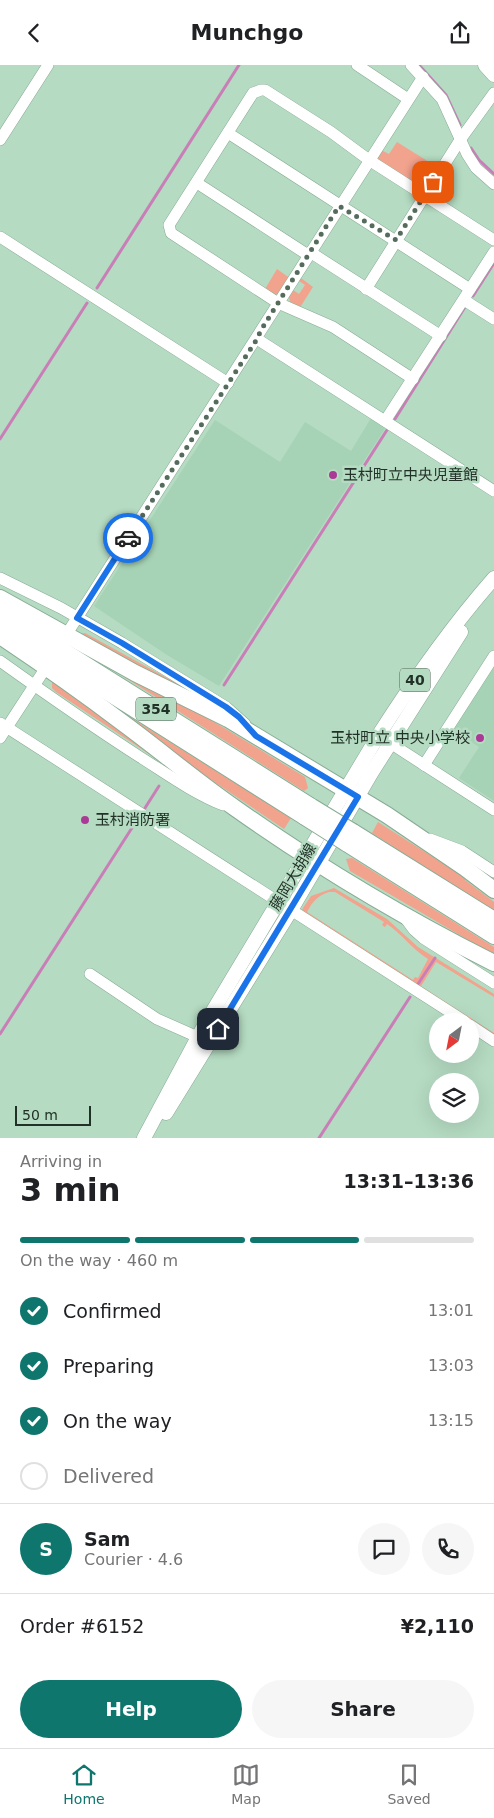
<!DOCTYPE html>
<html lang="en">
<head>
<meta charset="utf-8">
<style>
	body { margin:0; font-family:"DejaVu Sans","Noto Sans JP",sans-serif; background:#f6f6f6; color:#202124; height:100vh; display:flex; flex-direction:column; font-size:19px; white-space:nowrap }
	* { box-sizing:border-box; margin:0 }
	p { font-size:16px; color:#757577 }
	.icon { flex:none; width:28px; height:28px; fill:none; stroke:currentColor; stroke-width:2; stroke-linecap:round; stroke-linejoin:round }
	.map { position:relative; height:1073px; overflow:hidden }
	.side { display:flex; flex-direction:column; background:#fff; flex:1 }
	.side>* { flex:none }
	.needle { width:32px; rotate:212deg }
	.tools { position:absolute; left:429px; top:948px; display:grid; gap:10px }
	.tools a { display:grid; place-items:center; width:50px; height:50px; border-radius:50%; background:#fff; box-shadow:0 5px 20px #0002; font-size:25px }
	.scale { position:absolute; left:15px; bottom:12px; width:76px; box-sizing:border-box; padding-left:5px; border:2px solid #223127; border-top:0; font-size:14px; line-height:18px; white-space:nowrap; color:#223127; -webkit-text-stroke:4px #b5dbc2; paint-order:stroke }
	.pin { position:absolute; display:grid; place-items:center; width:42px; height:42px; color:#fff; margin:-21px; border-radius:10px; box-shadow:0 2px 8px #0006 }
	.courier { position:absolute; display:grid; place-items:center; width:50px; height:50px; margin:-25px; border:4px solid #1a73e8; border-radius:50%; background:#fff; color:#222; box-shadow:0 1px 6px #0007 }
	.headline em { font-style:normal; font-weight:800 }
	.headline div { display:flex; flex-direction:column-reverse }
	.headline { display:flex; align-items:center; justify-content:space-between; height:85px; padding:0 20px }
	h1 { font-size:32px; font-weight:800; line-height:38px }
	.bar { display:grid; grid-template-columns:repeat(4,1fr); gap:8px 5px; align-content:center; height:60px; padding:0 20px }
	.bar i { height:6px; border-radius:4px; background:#e0e0e0 }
	.bar .current { background:#0f766e }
	.bar p { grid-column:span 4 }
	.line { display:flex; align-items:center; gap:12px; padding:0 20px; border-top:1px solid #e0e0e0 }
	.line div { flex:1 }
	.round { display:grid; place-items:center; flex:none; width:52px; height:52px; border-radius:26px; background:#f6f6f6 }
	ol { padding:0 20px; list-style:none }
	li { display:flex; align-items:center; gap:15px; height:55px }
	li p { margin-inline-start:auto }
	li .icon { padding:5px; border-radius:50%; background:#0f766e; color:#fff; stroke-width:4 }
	li:last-child { color:#757577 }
	li i { width:28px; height:28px; border:2px solid #e0e0e0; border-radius:50% }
	.primary-button { display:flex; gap:10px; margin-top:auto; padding:10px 20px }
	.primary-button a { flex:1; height:58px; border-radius:30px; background:#0f766e; color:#fff; font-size:20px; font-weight:800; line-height:58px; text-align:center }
	.primary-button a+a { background:#f6f6f6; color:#202124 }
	header { display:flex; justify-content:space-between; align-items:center; height:65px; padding:0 20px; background:#fff; font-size:22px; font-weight:800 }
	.tabs { display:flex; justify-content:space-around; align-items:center; height:70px; border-top:1px solid #e0e0e0; background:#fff; font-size:14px; color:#757577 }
	.tabs a { display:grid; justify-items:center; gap:2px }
	.tabs .current { color:#0f766e }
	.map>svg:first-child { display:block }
	.built { fill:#a6d3b5 }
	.green { fill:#f2a38e; fill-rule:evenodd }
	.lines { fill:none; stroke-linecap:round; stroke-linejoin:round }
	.stream { stroke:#c97eb8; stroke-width:3 }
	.minor-casing { stroke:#88ac94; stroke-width:12 }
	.major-casing { stroke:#88ac94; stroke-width:15 }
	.highway-casing { stroke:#88ac94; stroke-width:18 }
	.minor { stroke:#fff; stroke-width:11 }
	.major { stroke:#fff; stroke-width:14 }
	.highway { stroke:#fff; stroke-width:16 }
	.highway-bridge-casing { stroke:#88ac94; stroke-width:18; stroke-linecap:butt }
	.highway-bridge { stroke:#fff; stroke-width:16 }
	.done { stroke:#556c5d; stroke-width:5; stroke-dasharray:0 9 }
	.route { stroke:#1a73e8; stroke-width:6 }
	.poi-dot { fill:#ab3a96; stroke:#b5dbc2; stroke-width:2 }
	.labels { text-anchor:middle; stroke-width:5; stroke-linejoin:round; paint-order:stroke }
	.shield { fill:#b5dbc2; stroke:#4e6456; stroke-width:1 }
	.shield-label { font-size:14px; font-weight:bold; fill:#223127 }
	.poi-label { font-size:15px; fill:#223127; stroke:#b5dbc2; text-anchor:start }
	.street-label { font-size:15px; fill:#223127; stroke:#b5dbc2 }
</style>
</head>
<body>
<header><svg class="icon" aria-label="back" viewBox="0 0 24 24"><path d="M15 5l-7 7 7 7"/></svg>Munchgo<svg class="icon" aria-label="share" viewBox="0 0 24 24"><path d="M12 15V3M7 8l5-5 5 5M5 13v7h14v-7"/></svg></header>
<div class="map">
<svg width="494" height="1073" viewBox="0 0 494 1073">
	<rect width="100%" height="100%" fill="#b5dbc2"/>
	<g class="built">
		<polygon points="371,353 386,362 219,621 167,590 94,541 215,355 280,397 305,357 351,386"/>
		<polygon points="494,599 494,736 459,713 479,682 452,664"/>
	</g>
	<g class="green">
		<polygon points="397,77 437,102 425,121 419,122 380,97 377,91 381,85 389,89"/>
		<polygon points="277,204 291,214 282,228 274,230 265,224"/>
		<polygon points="301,213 313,222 299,244 291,241 289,232 293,225 299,229 305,220 299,216"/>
		<polygon points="85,568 169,614 171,613 220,645 80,569"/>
		<polygon points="121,610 206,652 305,712 308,723 304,726"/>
		<polygon points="52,613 200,723 56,627 52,623"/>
		<polygon points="125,649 291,753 284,764 195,704"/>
		<polygon points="378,757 466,813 465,815 494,837 494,847 372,768"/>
		<polygon points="352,793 494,882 494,890 350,806 346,794"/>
		<path d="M334 823 387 854 418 882 494 929V932L436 897 421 921 494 968V970L301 846 311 831ZM329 827H335L384 857 382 860 385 862 387 859C402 869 412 884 428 894L418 913 415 912 413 915 307 847C313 836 317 831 329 827Z"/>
	</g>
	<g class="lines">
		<g class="stream">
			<polyline points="419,0 446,30 460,60"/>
			<polyline points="471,83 479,95 494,109"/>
			<polyline points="97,223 239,0"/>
			<polyline points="473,231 494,198"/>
			<polyline points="395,354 465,242"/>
			<polyline points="0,374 87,238"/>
			<polyline points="224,620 387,365"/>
			<polyline points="145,743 159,721"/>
			<polyline points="418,919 435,893"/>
			<polyline points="0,969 137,755"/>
			<polyline points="319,1073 410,932"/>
		</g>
		<defs>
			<g id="minor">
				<polyline points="357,0 408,34"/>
				<polyline points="411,0 442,34 467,89 476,103 494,119"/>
				<polyline points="228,68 470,224"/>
				<polyline points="0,75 48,0"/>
				<polyline points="197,118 308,190"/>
				<polyline points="0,172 228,318"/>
				<polyline points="310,187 441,271"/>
				<polyline points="366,224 460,75 494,28"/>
				<polyline points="464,235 494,254"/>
				<polyline points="257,274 494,426"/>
				<polyline points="413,314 333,262 278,238 171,168 169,160 253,28 261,25 265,25 331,67 369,95 494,175"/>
				<polyline points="385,356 494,187"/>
				<polyline points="0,513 61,543 122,578 226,642 245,659"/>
				<polyline points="68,567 423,12"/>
				<path d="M0 596C46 629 92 661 140 692 167 709 193 728 223 740"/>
				<polyline points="0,658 464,956"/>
				<polyline points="0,673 43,607"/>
				<polyline points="384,674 494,745"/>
				<polyline points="424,700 494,591"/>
				<polyline points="430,774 462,786 494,807"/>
				<polyline points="405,853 414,865 423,873 494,918"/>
				<polyline points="90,909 157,954 191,969 204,977"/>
				<polyline points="470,960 494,976"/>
			</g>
			<g id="major">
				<polyline points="485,0 494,10"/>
				<polyline points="166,1048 291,845 372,707 461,567"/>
				<path d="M144 1073 205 959 378 671C413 616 451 562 494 513"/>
			</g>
			<g id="highway">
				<polyline points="0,533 135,608 228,654 387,750 465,803 494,825"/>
				<polyline points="0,546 312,742"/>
				<polyline points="0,559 305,752"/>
				<path d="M0 571C42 599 83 628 123 658 161 686 196 716 235 743 317 801 404 853 494 898"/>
				<polyline points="353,767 494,855"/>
				<polyline points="346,778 494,871"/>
			</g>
		</defs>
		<use href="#minor" class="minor-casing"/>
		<use href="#major" class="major-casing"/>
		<use href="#highway" class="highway-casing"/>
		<use href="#minor" class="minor"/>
		<use href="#major" class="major"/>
		<use href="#highway" class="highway"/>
		<defs>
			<g id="highway-bridge">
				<polyline points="312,742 353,767"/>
				<polyline points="305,752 346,778"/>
			</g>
		</defs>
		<use href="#highway-bridge" class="highway-bridge-casing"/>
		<use href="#highway-bridge" class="highway-bridge"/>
	</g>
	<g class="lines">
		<polyline class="done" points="128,473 257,274 261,265 339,141 396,175 433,117"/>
		<polyline class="route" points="128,473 77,553 122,578 226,642 239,652 256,671 358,732 218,964"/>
	</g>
	<g class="poi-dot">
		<circle cx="333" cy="410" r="5"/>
		<circle cx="480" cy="673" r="5"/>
		<circle cx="85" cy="755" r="5"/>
	</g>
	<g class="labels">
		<g class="shield">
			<rect x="400" y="603.5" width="30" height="23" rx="4"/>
			<rect x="136" y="632.5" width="40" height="23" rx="4"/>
		</g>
		<g class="shield-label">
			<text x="415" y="620">40</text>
			<text x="156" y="649">354</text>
		</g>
		<g class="poi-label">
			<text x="343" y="415">玉村町立中央児童館</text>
			<text x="470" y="678" text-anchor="end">玉村町立 中央小学校</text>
			<text x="95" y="760">玉村消防署</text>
		</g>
		<g class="street-label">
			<text transform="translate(293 812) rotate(-59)" y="5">藤岡大胡線</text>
		</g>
	</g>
</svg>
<div class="tools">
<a><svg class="needle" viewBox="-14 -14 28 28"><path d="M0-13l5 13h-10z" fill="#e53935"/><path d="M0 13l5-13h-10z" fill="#757577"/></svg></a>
<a><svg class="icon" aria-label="layers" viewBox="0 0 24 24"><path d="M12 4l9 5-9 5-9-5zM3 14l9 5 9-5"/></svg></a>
</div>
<div class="scale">50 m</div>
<div class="pin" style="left:433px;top:117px;background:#ea580c"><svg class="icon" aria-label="bag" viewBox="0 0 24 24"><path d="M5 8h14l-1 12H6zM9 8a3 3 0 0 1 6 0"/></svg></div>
<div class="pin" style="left:218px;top:964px;background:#1f2937"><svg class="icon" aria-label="home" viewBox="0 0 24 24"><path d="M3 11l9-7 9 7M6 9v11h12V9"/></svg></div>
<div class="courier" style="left:128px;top:473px"><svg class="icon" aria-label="car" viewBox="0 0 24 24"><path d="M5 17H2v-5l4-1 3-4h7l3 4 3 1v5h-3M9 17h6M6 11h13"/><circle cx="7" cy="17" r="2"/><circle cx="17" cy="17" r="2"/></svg></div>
</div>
<section class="side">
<div class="headline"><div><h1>3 min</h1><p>Arriving in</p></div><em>13:31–13:36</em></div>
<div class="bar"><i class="current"></i><i class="current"></i><i class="current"></i><i></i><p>On the way · 460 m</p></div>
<ol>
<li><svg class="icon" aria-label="check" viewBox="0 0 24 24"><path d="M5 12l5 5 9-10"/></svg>Confirmed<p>13:01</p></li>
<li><svg class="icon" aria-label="check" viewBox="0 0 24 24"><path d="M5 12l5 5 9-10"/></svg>Preparing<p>13:03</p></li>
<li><svg class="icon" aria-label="check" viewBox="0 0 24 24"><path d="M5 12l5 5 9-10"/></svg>On the way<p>13:15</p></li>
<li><i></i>Delivered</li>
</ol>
<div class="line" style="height:90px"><b class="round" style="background:#0f766e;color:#fff">S</b><div><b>Sam</b><p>Courier · 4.6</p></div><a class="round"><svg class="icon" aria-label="chat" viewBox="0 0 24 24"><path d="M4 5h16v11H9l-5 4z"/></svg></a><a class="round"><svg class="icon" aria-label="phone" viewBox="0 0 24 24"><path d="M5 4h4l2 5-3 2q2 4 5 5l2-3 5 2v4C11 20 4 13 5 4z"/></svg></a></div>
<div class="line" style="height:65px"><div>Order #6152</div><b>¥2,110</b></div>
<div class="primary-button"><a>Help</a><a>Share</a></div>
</section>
<nav class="tabs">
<a class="current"><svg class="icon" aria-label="home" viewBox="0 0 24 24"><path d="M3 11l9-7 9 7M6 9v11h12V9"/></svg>Home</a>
<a><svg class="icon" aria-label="map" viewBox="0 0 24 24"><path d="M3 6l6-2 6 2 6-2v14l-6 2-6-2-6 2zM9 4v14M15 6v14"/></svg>Map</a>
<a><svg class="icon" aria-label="saved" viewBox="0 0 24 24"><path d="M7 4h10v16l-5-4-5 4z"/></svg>Saved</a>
</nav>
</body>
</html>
